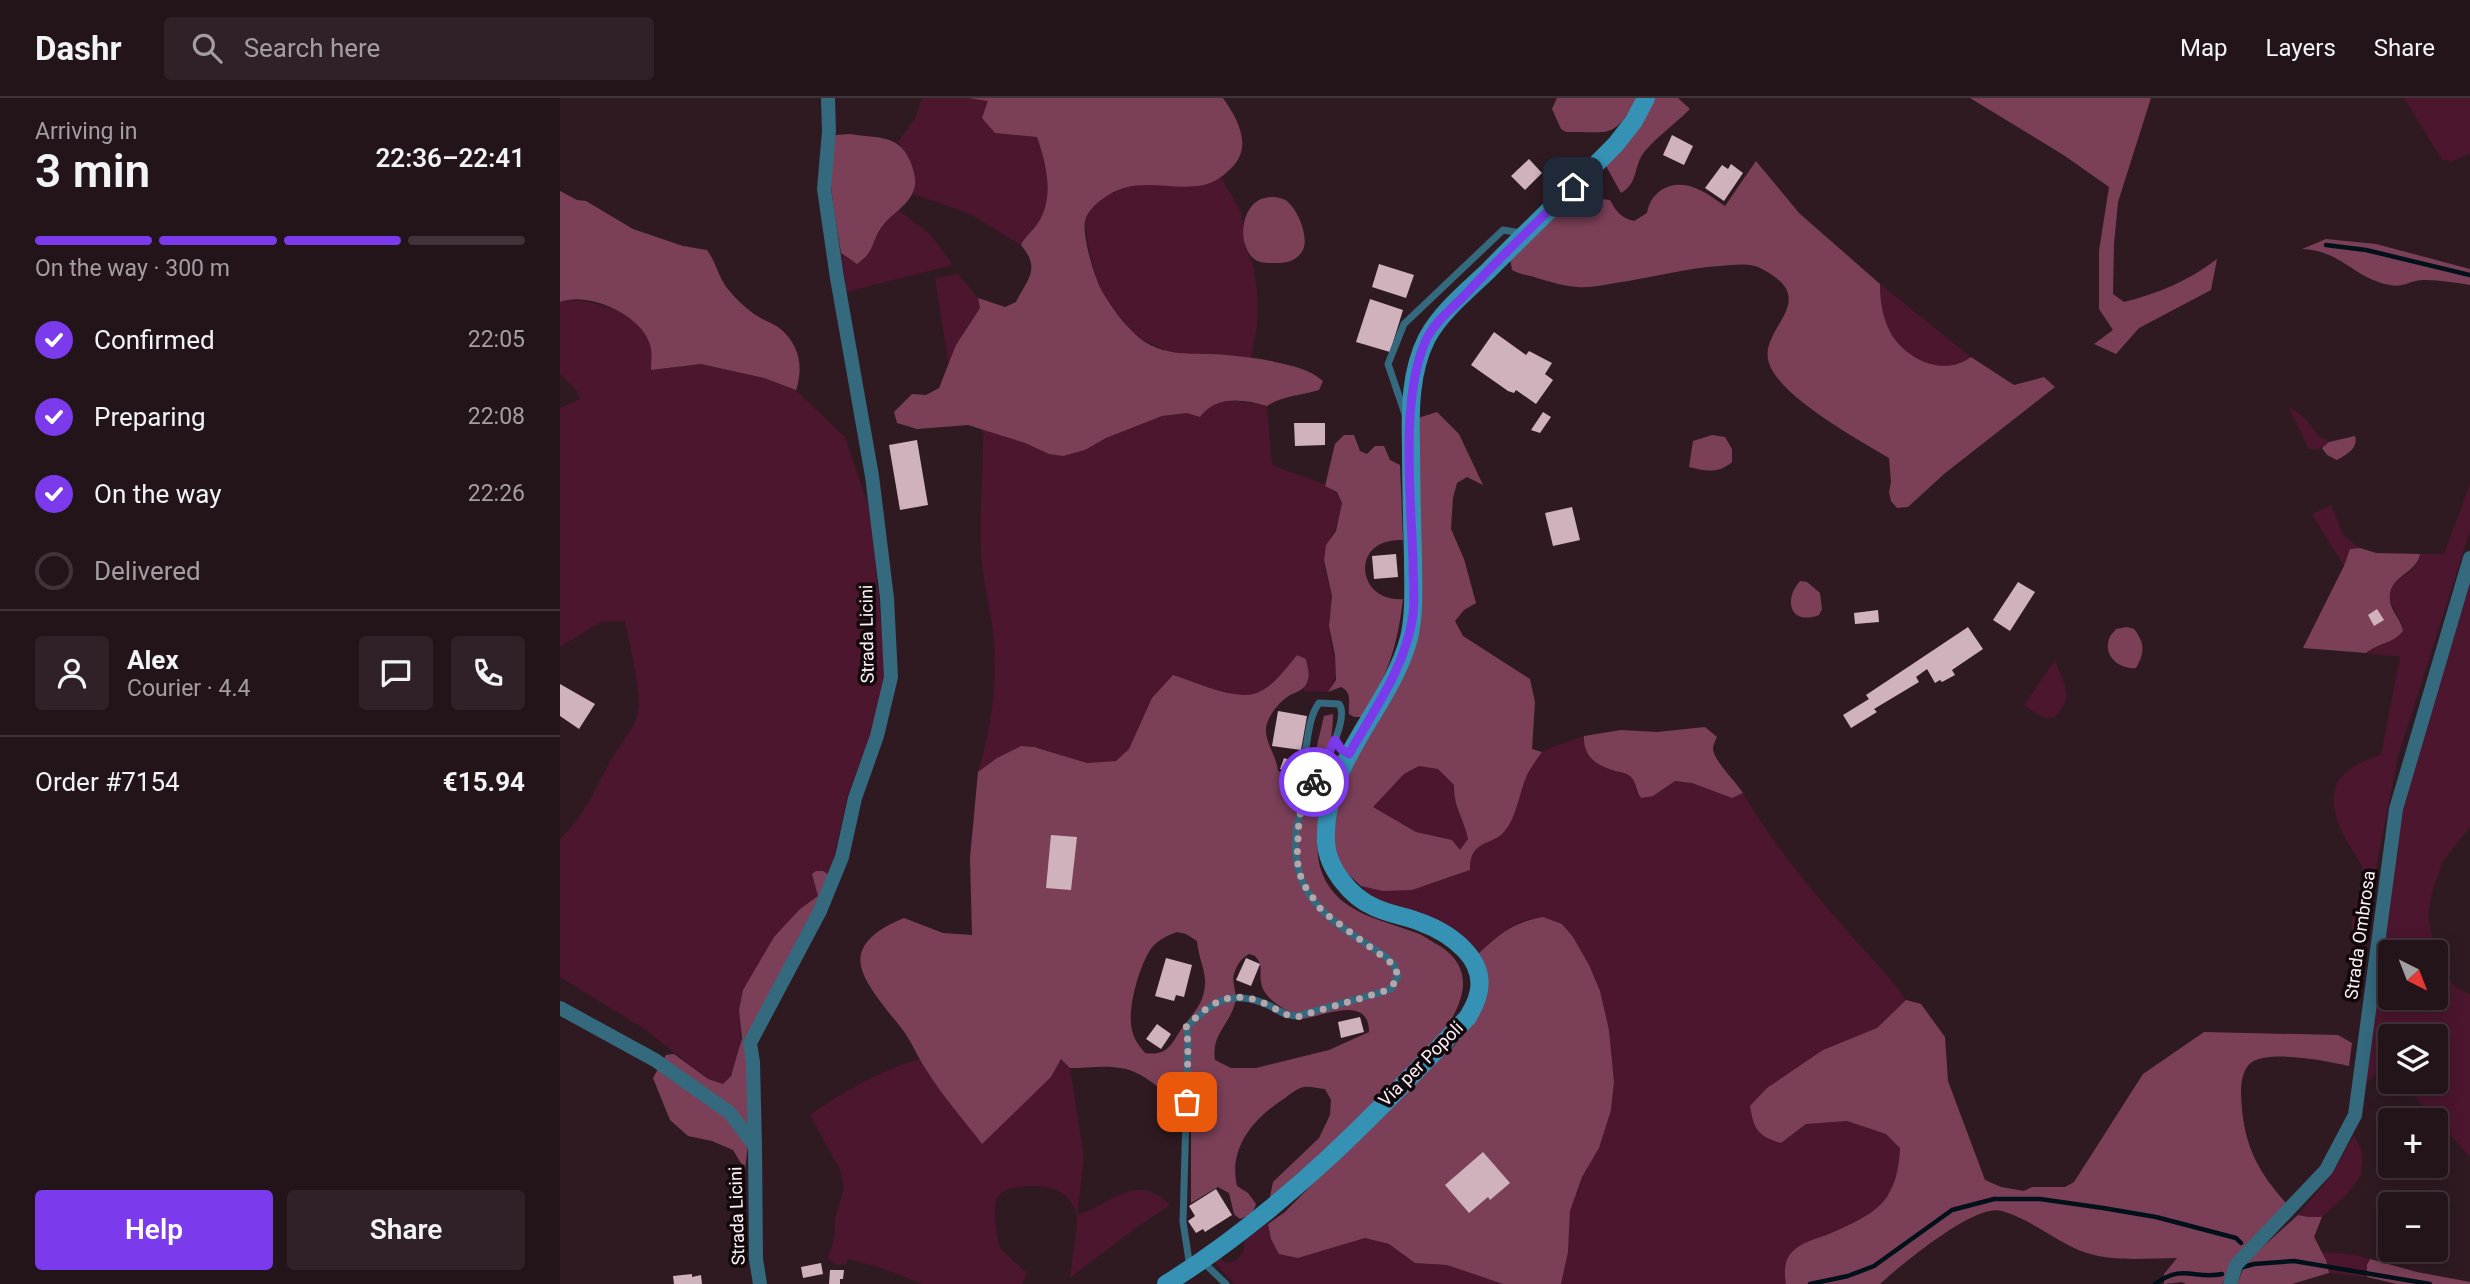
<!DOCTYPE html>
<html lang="en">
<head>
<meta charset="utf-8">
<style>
	body { margin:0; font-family:Roboto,sans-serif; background:#2f2127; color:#f1f3f6; height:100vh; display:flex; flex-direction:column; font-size:26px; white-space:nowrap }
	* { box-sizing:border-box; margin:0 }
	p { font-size:23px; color:#a39ea2 }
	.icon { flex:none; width:38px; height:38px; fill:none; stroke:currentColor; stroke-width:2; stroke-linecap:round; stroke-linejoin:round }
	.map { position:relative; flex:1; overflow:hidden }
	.sheet { display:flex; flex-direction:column; background:#23141a; width:560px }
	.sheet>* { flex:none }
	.needle { width:46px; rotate:138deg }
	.controls { position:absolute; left:1818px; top:842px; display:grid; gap:14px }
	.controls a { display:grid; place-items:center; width:70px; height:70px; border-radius:7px; background:#23141a; box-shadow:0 4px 18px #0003,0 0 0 2px #403339; font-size:35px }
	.pin { position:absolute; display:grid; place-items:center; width:60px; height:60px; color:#fff; margin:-30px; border-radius:14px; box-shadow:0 4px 10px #0006 }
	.courier { position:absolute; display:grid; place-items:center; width:70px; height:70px; margin:-35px; border:5px solid #7c3aed; border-radius:50%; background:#fff; color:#222; box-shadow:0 2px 9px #0007 }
	.head em { font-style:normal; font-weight:600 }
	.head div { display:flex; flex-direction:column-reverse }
	.head { display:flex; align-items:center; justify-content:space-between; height:119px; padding:0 35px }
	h1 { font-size:46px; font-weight:600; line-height:52px }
	.bar { display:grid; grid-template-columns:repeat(4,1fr); gap:10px 7px; align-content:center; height:84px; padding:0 35px }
	.bar i { height:9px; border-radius:5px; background:#403339 }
	.bar .current { background:#7c3aed }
	.bar p { grid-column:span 4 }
	.line { display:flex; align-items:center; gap:18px; padding:0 35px; border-top:2px solid #403339 }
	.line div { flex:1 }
	.round { display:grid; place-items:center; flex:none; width:74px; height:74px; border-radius:7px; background:#2f2127 }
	ol { padding:0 35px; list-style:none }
	li { display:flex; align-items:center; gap:21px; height:77px }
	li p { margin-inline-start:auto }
	li .icon { padding:7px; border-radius:50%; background:#7c3aed; color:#fff; stroke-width:4 }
	li:last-child { color:#a39ea2 }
	li i { width:38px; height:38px; border:4px solid #403339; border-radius:50% }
	.primary-button { display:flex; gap:14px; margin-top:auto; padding:14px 35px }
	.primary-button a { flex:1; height:80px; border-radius:7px; background:#7c3aed; color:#fff; font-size:28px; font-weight:600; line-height:80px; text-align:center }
	.primary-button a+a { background:#2f2127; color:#f1f3f6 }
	header { display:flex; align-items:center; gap:42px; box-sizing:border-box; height:98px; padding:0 35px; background:#23141a; border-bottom:2px solid #403339 }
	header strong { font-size:33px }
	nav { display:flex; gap:38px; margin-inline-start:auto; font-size:24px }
	.search { width:490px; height:63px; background:#2f2127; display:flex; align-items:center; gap:18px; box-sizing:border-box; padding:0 24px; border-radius:7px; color:#a39ea2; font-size:26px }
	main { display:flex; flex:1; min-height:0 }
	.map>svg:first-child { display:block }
	.green { fill:#4b162e }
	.forest { fill:#7b4058; fill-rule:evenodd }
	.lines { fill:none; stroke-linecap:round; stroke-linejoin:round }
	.stream { stroke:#001119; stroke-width:4.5 }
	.building { fill:#cfb2bc }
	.service { stroke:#34697e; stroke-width:7 }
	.minor { stroke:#34697e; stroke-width:14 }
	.secondary { stroke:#3592b4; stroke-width:18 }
	.done { stroke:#b5a6ab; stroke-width:7; stroke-dasharray:0 12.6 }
	.route { stroke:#7c3aed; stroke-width:9 }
	.labels { text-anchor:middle; stroke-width:7; stroke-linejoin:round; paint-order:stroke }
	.street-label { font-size:18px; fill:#fdf1f5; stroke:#11080b }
</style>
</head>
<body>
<header>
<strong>Dashr</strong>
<div class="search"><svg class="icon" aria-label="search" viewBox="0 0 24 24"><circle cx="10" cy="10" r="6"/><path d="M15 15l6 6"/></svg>Search here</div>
<nav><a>Map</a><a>Layers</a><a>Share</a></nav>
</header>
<main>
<section class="sheet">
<div class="head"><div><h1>3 min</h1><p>Arriving in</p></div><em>22:36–22:41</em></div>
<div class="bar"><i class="current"></i><i class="current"></i><i class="current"></i><i></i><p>On the way · 300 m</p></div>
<ol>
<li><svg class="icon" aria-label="check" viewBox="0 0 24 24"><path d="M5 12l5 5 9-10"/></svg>Confirmed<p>22:05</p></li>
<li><svg class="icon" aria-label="check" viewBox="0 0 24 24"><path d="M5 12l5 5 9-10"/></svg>Preparing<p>22:08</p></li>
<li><svg class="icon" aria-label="check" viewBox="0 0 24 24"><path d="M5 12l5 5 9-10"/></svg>On the way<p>22:26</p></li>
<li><i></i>Delivered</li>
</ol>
<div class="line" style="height:126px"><a class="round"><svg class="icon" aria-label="person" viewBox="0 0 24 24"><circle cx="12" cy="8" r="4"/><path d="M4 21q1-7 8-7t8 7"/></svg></a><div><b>Alex</b><p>Courier · 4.4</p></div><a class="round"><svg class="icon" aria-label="chat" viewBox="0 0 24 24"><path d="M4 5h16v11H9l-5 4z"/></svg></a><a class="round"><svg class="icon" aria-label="phone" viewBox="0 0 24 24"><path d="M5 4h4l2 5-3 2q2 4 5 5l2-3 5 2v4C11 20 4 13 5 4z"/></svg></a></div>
<div class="line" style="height:91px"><div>Order #7154</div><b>€15.94</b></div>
<div class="primary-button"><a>Help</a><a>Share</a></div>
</section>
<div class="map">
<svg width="1910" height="1186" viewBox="0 0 1910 1186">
	<rect width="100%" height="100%" fill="#2f1a22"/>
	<g class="green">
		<path d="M362 0H408L429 3 435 35 477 39C486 65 495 99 478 125 473 133 465 138 461 147L408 115 353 96C357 75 351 61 338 44L355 20Z"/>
		<polygon points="1844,0 1910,0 1910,56 1890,64 1888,61 1883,63"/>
		<polygon points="661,79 681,114 686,150 693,167 697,192 697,228 691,260 667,257 624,257 602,251 577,239 550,207 538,187 528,147 525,123 533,108 549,96 574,87 645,87"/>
		<polygon points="338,112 371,137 393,167 286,194 281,155 291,163 316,139 323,127"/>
		<polygon points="398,176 418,200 420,210 396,247 389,269 375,180"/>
		<path d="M1320 186 1411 259C1385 278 1351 264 1333 239 1323 223 1320 204 1320 186Z"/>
		<path d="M6 202C37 203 77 212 90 245 93 253 92 263 92 272L141 266 204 280 236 292 285 339 311 416 326 582 312 633 288 697 274 759 267 776 263 773 258 798C252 802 246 806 241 811 232 819 185 885 183 895 176 925 189 961 163 986L147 981 86 932 0 879V741C24 718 34 694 49 665 58 648 78 628 79 608 80 588 69 544 65 523L41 524 0 549V310L20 301 17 293 0 276V204Z"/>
		<path d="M666 301 707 308 712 366C729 377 769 381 779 399 790 419 762 443 764 464 765 474 769 485 771 495 773 506 769 516 769 527 770 554 784 569 768 594L742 593 749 581 746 561 737 557C726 570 714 588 697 595 675 603 636 584 613 577L569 651 557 663 527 665 474 649 461 648 437 660 418 674C432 629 438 582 433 535 431 512 424 489 422 466 418 421 424 376 423 331L465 345 489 356 525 352 546 340 602 318 627 315Z"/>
		<path d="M1728 308 1744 319 1759 338 1769 344C1762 350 1758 353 1749 351Z"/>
		<path d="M1910 386V433L1839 655 1817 764 1815 793 1801 876C1794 855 1788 835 1794 813 1797 799 1803 784 1802 770 1801 763 1793 754 1789 747 1763 702 1767 673 1821 657L1840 559 1806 555 1814 549 1824 547 1842 525C1808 475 1856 487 1860 456H1884Z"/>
		<polygon points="1771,407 1784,438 1800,450 1790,452 1784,468 1752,416"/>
		<polygon points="1910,480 1910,729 1883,763 1872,794 1868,817 1875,854 1830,854 1830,900 1876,900 1876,856 1894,888 1910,897 1910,1059 1842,984 1876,984 1876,938 1830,938 1830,970 1825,965 1813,980 1801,986 1839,712"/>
		<path d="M1495 562C1504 588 1516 598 1494 620H1486L1479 617 1464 607Z"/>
		<path d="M1024 638C1023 680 1065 663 1074 683 1076 687 1076 691 1077 695L1093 698 1115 683 1132 685 1172 700 1183 695C1211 743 1246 786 1283 828 1305 854 1327 874 1346 902L1317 930 1284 944 1221 1045 1246 1026 1287 1023 1326 1036 1340 1050C1339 1067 1337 1082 1328 1097 1317 1116 1289 1127 1269 1136 1256 1141 1241 1144 1231 1155 1224 1163 1224 1176 1226 1186H1001L1008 1154 1010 1113 1022 1079 1039 1050 1051 1012 1054 984 1049 932 1002 826C963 811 946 831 918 856L815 806 801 788C845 797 868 788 909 772 909 751 926 743 943 736 951 717 968 665 982 654 987 650 1015 642 1024 638Z"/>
		<path d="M859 668 878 671 894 687C893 708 904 721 908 741L900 752 892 742 856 734 812 709 844 676Z"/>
		<path d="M501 960 510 970 524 1059 517 1117C551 1107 576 1072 610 1107L577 1129 510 1180C511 1165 519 1128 516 1115 510 1093 490 1087 470 1088 440 1090 431 1096 436 1128 437 1133 437 1144 440 1149 443 1154 461 1169 467 1175L462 1186H362L319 1169 288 1161 287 1166 277 1167 268 1161 275 1137V1120L284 1091 281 1074 250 1017C284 993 319 973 359 961L392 1006 491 979Z"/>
		<polygon points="1794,1037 1803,1056 1801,1077 1787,1096 1762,1119 1748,1119 1738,1117 1769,1080"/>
		<polygon points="708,1125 711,1141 738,1160 805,1140 829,1146 855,1165 887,1167 943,1186 675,1186 654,1164 660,1160 666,1165 676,1163 684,1153 684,1143"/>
		<polygon points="1763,1154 1796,1157 1810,1161 1807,1167 1807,1179 1769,1175"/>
	</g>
	<g class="forest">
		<path d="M408 0H663C679 23 695 52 667 74 661 80 652 85 644 87 608 94 575 75 541 102 534 107 527 115 525 123 522 138 535 182 543 195 552 210 563 225 576 237 602 261 635 254 667 257 683 259 699 260 715 264 733 268 749 271 763 283L759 292C741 298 723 297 707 308 683 301 656 297 640 319L627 315 602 318 546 340 525 352 503 358 489 356 465 345 408 327 357 331 337 325 334 314 352 296 366 297 379 290 396 247 420 210 418 200 445 209 456 204C468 180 481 171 461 147 465 138 473 133 478 125 495 99 486 65 477 39L435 35 422 20 428 3Z"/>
		<path d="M997 0H1079C1051 43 1051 33 1006 34L1001 31 992 11Z"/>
		<path d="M1092 0H1118L1130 11C1116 25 1098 38 1085 53 1073 67 1079 85 1061 95L1046 68Z"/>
		<path d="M1410 0H1591L1558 104 1554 146 1553 196 1564 204C1597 196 1630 182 1657 161L1651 192 1579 230 1556 256 1534 246 1553 232 1539 211V153L1549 89 1505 58Z"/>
		<path d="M290 36C319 41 341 35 352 68 355 77 357 85 353 94 348 107 332 116 324 126 310 143 317 152 297 166L281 155C276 120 263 70 276 37Z"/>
		<path d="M1196 63 1239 115 1320 186C1320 204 1323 223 1333 239 1351 264 1385 278 1411 259L1454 287 1484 279 1495 289 1384 376 1348 409 1337 410 1331 403 1329 394 1331 384 1329 360C1298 341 1220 299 1209 265 1197 230 1264 203 1202 171 1190 164 1173 167 1160 168 1125 170 1091 180 1055 185 1044 187 1030 190 1018 189 1003 188 991 184 977 180 968 177 961 177 952 172L950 160 1011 101 1032 100 1050 102C1056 114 1062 120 1074 123L1087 115C1091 92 1113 81 1135 90 1146 94 1156 102 1165 108Z"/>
		<path d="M0 93 17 102 26 103 73 131 123 148 147 152C156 164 158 178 167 190 175 200 188 213 199 219 205 223 212 225 218 229 239 245 244 268 236 292L204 280 141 266 91 272C91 263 93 253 89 244 79 216 28 193 0 204Z"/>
		<path d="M715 99C720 100 726 101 729 105 739 115 751 143 741 155 735 163 727 165 717 165 709 165 698 166 692 159 678 144 681 112 699 102 703 100 710 99 715 99Z"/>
		<path d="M1766 141 1816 146 1910 171V187C1898 185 1867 180 1856 183 1843 186 1840 190 1825 186 1791 177 1781 153 1742 151Z"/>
		<path d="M877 314 899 336 923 387 907 379 897 385 893 400 891 431 904 461 916 505 904 512 895 523 903 538 970 581 975 604 972 651 982 654C977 661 971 669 967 677 959 695 957 719 944 734 933 747 909 742 910 772L852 792 823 793 801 788 779 768 773 747 771 713 852 548 858 320ZM859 668 878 671 894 687C893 708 904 721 908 741L900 752 892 742 856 734 813 709 844 676Z"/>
		<path d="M784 337H794L800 353 807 356 815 348H824L830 362 840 367 843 442C789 439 796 505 843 501 837 550 828 578 801 619H794L789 616C788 605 793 595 781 589L768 594 776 582 775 557 769 528 772 498 764 462 766 447 776 433 782 405 777 394 765 388 775 346Z"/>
		<path d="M1152 337 1165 339 1172 351V364C1158 376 1145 373 1129 369L1133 343Z"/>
		<path d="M1795 338C1799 350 1786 357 1777 362L1767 357 1762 350 1769 344Z"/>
		<path d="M1800 450 1816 455 1860 456C1857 476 1827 478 1830 502 1831 514 1841 521 1843 533 1833 546 1818 545 1806 555L1743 550 1784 468 1790 451Z"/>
		<path d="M1240 483 1247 484 1260 495 1262 511 1259 517C1230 528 1223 502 1240 483Z"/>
		<path d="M1567 529 1574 531C1585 545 1585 555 1576 570 1560 572 1543 558 1549 541 1550 537 1554 534 1556 531Z"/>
		<path d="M737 557 746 561C747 567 750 576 748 582 744 594 736 593 727 599 718 605 707 620 706 630 705 645 717 659 718 673L745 681 752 669 764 618 773 616C773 625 772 632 771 642 769 652 773 663 771 674 765 704 752 738 760 769 773 814 819 821 857 835 865 838 872 844 880 848 921 875 899 912 877 944L708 1108 713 1084 759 1040 770 1017 771 1002 765 991C759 991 750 988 744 989 738 990 730 996 725 1000 694 1020 668 1049 677 1088L688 1095 696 1106C694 1114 688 1119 680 1121L674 1116 669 1095 658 1089 631 1105V1020C612 1002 587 973 560 970 543 967 527 970 510 970L501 961 491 979 422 1046C404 1022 383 999 367 973 358 960 352 944 342 931 330 915 305 888 301 868 296 842 325 828 344 820L383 835 412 837 410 760 418 674 437 660 461 648 474 649 527 665 556 663 569 651 592 600 613 577C636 584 675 603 697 595 714 588 726 570 737 557ZM617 834 626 836 637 843C638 859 646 872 645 886 644 904 636 912 626 925 612 941 612 959 585 955 579 948 574 941 572 932 567 910 579 870 590 852 597 842 607 838 617 834ZM689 856 695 858C704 868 699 872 701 884 703 902 728 913 742 921 764 918 809 896 809 934L769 952 696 970H671L655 962C651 936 669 928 675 905 678 894 670 884 675 873 678 865 682 860 689 856Z"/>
		<path d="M1145 629 1157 639C1156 641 1153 648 1153 650 1153 662 1176 684 1183 695L1172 700 1132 685 1115 683 1093 698 1081 700C1076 694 1077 685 1071 679 1067 675 1061 674 1055 673 1036 667 1023 659 1024 638L1061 632 1097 634Z"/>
		<polygon points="256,773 263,773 269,777 192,956 190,1031 185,1072 173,1052 152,1043 128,1038 110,1022 93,980 106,957 114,956 148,981 163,986 171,978 182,940 179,912 183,892 214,839 240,811 258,798 252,776"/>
		<path d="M983 819 1002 826 1013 839 1029 867 1040 893 1049 932 1054 984 1051 1012 1039 1050 1022 1079 1010 1113 1008 1154 1001 1186H943L887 1167 855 1165 829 1146 805 1140 738 1160 719 1156 711 1141 708 1126 725 1114 844 993 894 948 917 916 918 856C941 835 951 825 983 819Z"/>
		<path d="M1346 902 1361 906 1385 939 1388 983 1425 1082 1441 1089 1464 1093 1472 1089H1505L1514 1084 1583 976 1644 934 1778 937 1792 945 1789 968C1768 963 1711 952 1692 964 1683 970 1681 984 1681 994 1682 1042 1695 1071 1727 1106 1700 1132 1679 1152 1662 1186H1626L1622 1184 1604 1186V1176L1617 1160C1588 1160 1555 1164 1527 1155 1500 1146 1477 1126 1451 1116 1445 1114 1437 1111 1430 1113 1401 1118 1343 1165 1320 1186H1226C1224 1176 1224 1163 1231 1155 1241 1144 1256 1141 1269 1136 1289 1127 1317 1116 1328 1097 1337 1082 1339 1067 1340 1050L1326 1036 1287 1023 1246 1026 1221 1045C1198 1038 1194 1032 1190 1008L1207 990 1263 952 1317 930Z"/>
		<polygon points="1738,1117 1748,1119 1762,1119 1754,1139 1766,1162 1769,1175 1732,1186 1677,1186 1686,1164"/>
		<polygon points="1810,1161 1857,1174 1910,1184 1910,1186 1837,1186 1807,1179 1807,1167"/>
	</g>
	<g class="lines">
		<g class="stream">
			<polyline points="1766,147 1806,152 1910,177"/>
			<polyline points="1683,1169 1694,1166 1734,1163 1870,1186"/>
			<polyline points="1250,1186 1288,1178 1314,1168 1392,1112 1434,1101 1480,1101 1543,1110 1596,1119 1676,1140 1681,1145"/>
			<path d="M1595 1186C1624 1165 1634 1182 1662 1176"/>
		</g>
	</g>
	<g class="building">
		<polygon points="1112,37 1133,48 1124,67 1103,57"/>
		<polygon points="969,61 982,75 965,92 951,78"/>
		<polygon points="1171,66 1183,75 1164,103 1145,90 1162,67 1168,71"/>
		<polygon points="819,166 854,177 846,200 812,189"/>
		<polygon points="810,201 843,212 830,254 796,244"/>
		<polygon points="934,234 966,257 969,253 992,265 985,276 993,282 976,306 956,292 954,295 948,293 911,267"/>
		<polygon points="983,314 991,319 980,335 971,332"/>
		<polygon points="734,325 765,325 765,347 735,348"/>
		<polygon points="357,342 368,407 340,412 329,347"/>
		<polygon points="1012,409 1020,442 993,448 985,415"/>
		<polygon points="836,456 838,479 814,481 812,458"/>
		<polygon points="1458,484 1475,494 1450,533 1433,522"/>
		<polygon points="1817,511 1824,522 1814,528 1808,517"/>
		<polygon points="1318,512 1319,524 1295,526 1294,515"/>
		<polygon points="1408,529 1423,551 1392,572 1395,577 1382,584 1380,582 1375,585 1367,571 1356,579 1359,584 1314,611 1317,614 1291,630 1283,617 1309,601 1306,597"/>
		<polygon points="0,586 35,606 19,631 0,618"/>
		<polygon points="718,613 747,618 741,652 712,648"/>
		<polygon points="724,660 748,668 744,679 720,671"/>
		<polygon points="491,737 517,739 511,792 486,790"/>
		<polygon points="606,860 632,867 624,899 616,897 614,903 595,898"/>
		<polygon points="686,860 700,866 691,888 676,882"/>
		<polygon points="800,919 804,934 781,940 778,924"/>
		<polygon points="597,926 611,936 601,951 586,941"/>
		<polygon points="923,1054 950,1085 930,1102 928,1099 909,1115 885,1087"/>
		<polygon points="656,1091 672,1117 645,1134 643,1131 636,1135 628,1123 635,1118 629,1108"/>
		<polygon points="261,1165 263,1176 243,1180 241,1169"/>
		<polygon points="270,1172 284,1172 283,1181 280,1181 280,1186 269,1186"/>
		<polygon points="132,1176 132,1179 141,1177 142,1186 114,1186 113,1178"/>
	</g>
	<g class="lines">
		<g class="service">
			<polyline points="845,316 828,266 844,226 943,132 961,135"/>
			<polyline points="642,1163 666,1186"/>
			<path d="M630 1169 623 1124 628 945 627 929C651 904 671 891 706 906 717 911 724 918 737 918L822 894 831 891 838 878 834 867 827 860C801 841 767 824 749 796 735 775 732 743 739 719 746 697 793 624 779 606L759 605C748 620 748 643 744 661"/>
		</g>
		<g class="minor">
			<polyline points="0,910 95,962 170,1015 195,1048 196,1161 200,1186"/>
			<polyline points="195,1048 193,964 190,945 260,813 282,759 295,700 317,638 331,579 327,500 312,378 277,180 264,91 269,33 268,0"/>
			<polyline points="1670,1186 1676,1167 1766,1072 1795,1017 1836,711 1910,460"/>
		</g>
		<path class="secondary" d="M606 1186C722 1114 815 1017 908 919 911 913 915 907 917 900 930 862 890 835 860 824 845 818 828 816 814 809 791 799 767 770 766 744 762 665 830 611 849 540 855 514 853 487 853 460 852 423 851 386 851 349 850 313 850 273 867 240 881 214 907 193 928 173 970 130 1014 89 1056 46L1074 23 1086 0"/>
	</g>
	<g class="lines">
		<path class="done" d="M627 1004 628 945 626 929C651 904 671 890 706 906 718 911 724 918 737 919L822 894C834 889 841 880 834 867L762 813 742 784 737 762 739 719 754 684"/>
		<path class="route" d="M754 684 775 642 781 651 789 656C814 612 846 568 853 517 855 499 853 481 853 464 851 400 840 299 866 242 874 225 891 211 904 198 939 160 976 125 1013 89"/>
	</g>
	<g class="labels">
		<g class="street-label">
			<text transform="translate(307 536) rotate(-91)" y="6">Strada Licini</text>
			<text transform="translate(1800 837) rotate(-82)" y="6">Strada Ombrosa</text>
			<text transform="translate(861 966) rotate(-45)" y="6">Via per Popoli</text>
			<text transform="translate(177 1118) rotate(-92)" y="6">Strada Licini</text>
		</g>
	</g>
</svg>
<div class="controls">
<a><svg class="needle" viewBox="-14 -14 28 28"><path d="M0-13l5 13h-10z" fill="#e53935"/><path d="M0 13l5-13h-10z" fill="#a39ea2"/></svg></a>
<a><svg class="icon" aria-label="layers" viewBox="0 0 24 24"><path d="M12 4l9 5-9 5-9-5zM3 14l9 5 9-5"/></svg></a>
<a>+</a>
<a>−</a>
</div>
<div class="pin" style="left:627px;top:1004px;background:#ea580c"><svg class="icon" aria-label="bag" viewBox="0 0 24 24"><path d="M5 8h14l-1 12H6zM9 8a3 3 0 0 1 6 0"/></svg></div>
<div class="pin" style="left:1013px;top:89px;background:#1f2937"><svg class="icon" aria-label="home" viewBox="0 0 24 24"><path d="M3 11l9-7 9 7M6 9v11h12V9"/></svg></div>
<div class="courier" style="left:754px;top:684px"><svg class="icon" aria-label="bike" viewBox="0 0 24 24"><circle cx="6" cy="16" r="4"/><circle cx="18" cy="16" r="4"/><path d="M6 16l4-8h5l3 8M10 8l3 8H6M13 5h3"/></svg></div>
</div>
</main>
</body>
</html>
